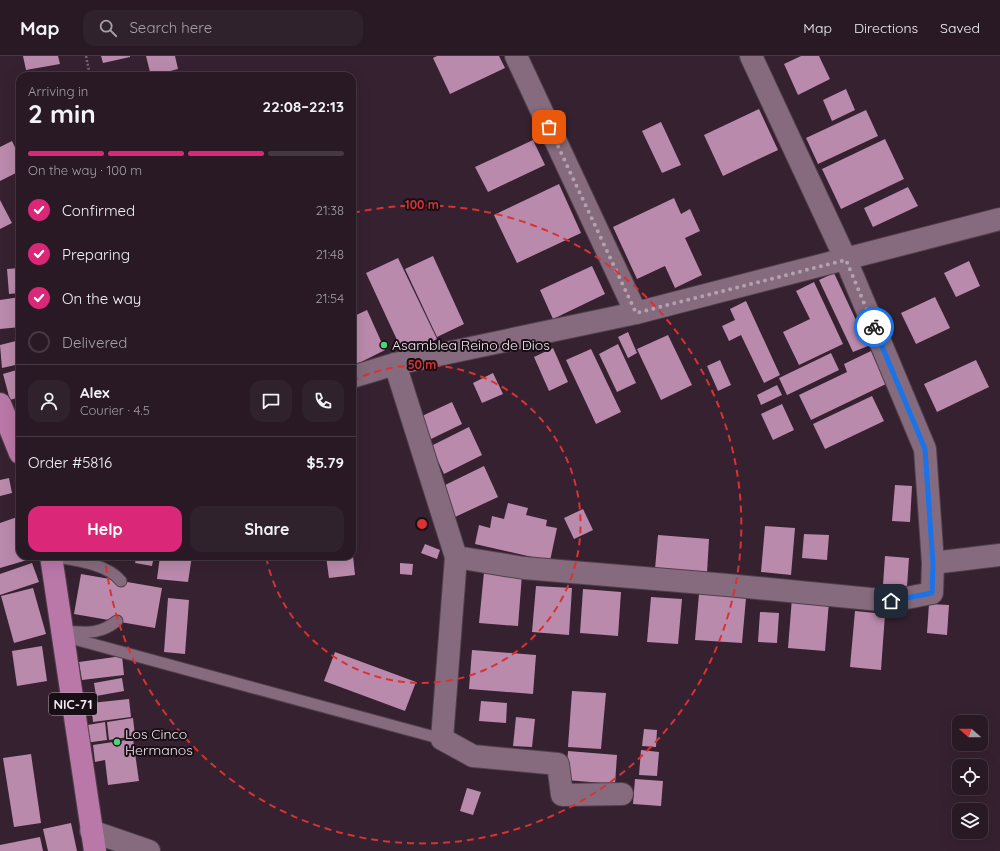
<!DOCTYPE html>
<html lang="en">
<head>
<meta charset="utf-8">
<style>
	body { margin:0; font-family:Quicksand,sans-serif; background:#30222c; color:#f1f3f6; height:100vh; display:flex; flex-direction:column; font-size:15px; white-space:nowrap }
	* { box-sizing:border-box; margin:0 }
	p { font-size:13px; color:#a5a0a6 }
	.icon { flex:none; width:22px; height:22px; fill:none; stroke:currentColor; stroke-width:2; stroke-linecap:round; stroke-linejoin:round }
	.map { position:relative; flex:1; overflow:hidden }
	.panel { position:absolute; left:16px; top:16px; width:340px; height:488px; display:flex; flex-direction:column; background:#281924; border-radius:12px; box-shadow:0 4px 16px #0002,0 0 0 1px #443841 }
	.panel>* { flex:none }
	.needle { width:26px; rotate:290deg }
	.fabs { position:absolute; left:952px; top:659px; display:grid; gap:8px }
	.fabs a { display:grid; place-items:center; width:36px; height:36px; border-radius:8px; background:#281924; box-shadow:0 4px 16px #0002,0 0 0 1px #443841; font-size:20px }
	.pin { position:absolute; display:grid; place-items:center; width:34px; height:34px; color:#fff; margin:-17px; border-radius:8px; box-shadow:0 2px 6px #0006 }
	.courier { position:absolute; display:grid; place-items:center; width:40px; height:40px; margin:-20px; border:3px solid #1a73e8; border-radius:50%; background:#fff; color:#222; box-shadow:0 1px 5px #0007 }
	.headline em { font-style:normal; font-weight:700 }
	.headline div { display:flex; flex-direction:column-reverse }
	.headline { display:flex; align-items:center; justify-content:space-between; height:68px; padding:0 12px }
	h1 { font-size:26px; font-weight:700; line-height:30px }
	.bar { display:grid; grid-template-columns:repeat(4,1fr); gap:6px 4px; align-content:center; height:48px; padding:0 12px }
	.bar i { height:5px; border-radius:3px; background:#443841 }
	.bar .current { background:#db2777 }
	.bar p { grid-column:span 4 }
	.line { display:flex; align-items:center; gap:10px; padding:0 12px; border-top:1px solid #443841 }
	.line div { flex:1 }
	.round { display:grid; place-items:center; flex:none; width:42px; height:42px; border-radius:12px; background:#30222c }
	ol { padding:0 12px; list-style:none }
	li { display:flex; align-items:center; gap:12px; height:44px }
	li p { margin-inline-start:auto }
	li .icon { padding:4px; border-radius:50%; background:#db2777; color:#fff; stroke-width:4 }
	li:last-child { color:#a5a0a6 }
	li i { width:22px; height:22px; border:2px solid #443841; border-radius:50% }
	.action { display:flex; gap:8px; margin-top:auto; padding:8px 12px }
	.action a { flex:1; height:46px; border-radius:12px; background:#db2777; color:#fff; font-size:16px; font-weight:700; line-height:46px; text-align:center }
	.action a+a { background:#30222c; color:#f1f3f6 }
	header { display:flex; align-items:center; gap:24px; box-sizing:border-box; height:56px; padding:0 20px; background:#281924; border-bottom:1px solid #443841 }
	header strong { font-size:19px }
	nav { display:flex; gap:22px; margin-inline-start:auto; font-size:14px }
	.search { width:280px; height:36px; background:#30222c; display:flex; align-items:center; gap:10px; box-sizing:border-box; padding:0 14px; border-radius:12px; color:#a5a0a6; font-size:15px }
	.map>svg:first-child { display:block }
	.building { fill:#ba8aac }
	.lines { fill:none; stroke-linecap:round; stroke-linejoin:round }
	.service-casing { stroke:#513f4c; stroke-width:13 }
	.minor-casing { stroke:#513f4c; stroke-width:24 }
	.trunk-casing { stroke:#513f4c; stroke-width:24 }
	.path { stroke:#776471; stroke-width:2.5; stroke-dasharray:2 2; stroke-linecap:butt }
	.service { stroke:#856b7d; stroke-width:11 }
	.minor { stroke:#856b7d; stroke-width:22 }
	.trunk { stroke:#ba78a8; stroke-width:22 }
	.done { stroke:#b3a2ad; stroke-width:4; stroke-dasharray:0 7.2 }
	.route { stroke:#1a73e8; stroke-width:5 }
	.ring { fill:none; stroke:#d83232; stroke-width:2; stroke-dasharray:7 5 }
	.poi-dot { fill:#47d779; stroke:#180e15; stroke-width:1.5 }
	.labels { text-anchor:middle; stroke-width:4; stroke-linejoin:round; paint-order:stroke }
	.shield { fill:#180e15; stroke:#b3a6af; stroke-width:1 }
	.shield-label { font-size:13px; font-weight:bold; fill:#f6e7f1 }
	.poi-label { font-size:14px; fill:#f6e7f1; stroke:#180e15; text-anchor:start }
	.centre { fill:#d83232; stroke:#180e15; stroke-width:2 }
	.ring-label { font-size:12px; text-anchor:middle; font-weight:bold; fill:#d83232; stroke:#180e15; stroke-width:4; stroke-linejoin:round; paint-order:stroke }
</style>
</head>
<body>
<header>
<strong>Map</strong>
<div class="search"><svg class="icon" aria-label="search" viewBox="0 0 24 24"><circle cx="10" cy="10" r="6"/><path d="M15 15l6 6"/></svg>Search here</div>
<nav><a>Map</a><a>Directions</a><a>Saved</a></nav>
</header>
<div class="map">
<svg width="1000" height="795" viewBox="0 0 1000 795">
	<rect width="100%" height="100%" fill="#362130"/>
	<g class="building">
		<polygon points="23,0 58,0 60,8 26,14"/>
		<polygon points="101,0 130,0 130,1 103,7"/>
		<polygon points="146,0 175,0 178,13 151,20"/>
		<polygon points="437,0 499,0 505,12 450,38 433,2"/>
		<polygon points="801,0 819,0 830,23 798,39 784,8"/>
		<polygon points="846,33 855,54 832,65 823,44"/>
		<polygon points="759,53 778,94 723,120 704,79"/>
		<polygon points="866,54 878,80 818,108 806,82"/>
		<polygon points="661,66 681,109 662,117 642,75"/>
		<polygon points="885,83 904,123 841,153 822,113"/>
		<polygon points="533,84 545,109 488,136 475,111"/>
		<polygon points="12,85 20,102 20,115 0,125 0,91"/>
		<polygon points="559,128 581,177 517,207 494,159"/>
		<polygon points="908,131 918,150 873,171 864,152"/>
		<polygon points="674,142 681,158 690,153 700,175 685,182 702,219 675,232 665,210 637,223 613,171"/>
		<polygon points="0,144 12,167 0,173"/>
		<polygon points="433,200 464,268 437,281 405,213"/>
		<polygon points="398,202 437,283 404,299 366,217"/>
		<polygon points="969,205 980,230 956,241 944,217"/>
		<polygon points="592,210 605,238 553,263 540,234"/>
		<polygon points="20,212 20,237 9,238 7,213"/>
		<polygon points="834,217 868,290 853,296 819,224"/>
		<polygon points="814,226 843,288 799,309 783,276 810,263 796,235"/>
		<polygon points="20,241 20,271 0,273 0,244"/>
		<polygon points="935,241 950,272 916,288 901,257"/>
		<polygon points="746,245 780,319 764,327 741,279 729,285 722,270 735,264 730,253"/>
		<polygon points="367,254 385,294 353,310 352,261"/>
		<polygon points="628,276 637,297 628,302 618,281"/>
		<polygon points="668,279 692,329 661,344 637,293"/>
		<polygon points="20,284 20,308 2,312 0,289"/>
		<polygon points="618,288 636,327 617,336 599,298"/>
		<polygon points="553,292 568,326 549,335 534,301"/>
		<polygon points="591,293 621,356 596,368 566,304"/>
		<polygon points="871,295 886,328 811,364 799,339 847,316 844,308"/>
		<polygon points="831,297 839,314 787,339 779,322"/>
		<polygon points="720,304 731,329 718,335 707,310"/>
		<polygon points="976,304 989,331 937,356 924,328"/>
		<polygon points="20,313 20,341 10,344 3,318"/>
		<polygon points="493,317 503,338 482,347 473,327"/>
		<polygon points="777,329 782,339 761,349 757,339"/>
		<polygon points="872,340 884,365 825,393 813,368"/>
		<polygon points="452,346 462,368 431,383 420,361"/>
		<polygon points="782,348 794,374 773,384 761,358"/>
		<polygon points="469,371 482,399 444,418 431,390"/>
		<polygon points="484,410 498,441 455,461 441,431"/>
		<polygon points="9,422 12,437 0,440 0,424"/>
		<polygon points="895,429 912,430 910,466 892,465"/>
		<polygon points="508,447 528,452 526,459 547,464 546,470 557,472 550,505 475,488 479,469 490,472 492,460 504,463"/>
		<polygon points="583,453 593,474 574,483 564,462"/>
		<polygon points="20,460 20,500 33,500 34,502 0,512 0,467"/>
		<polygon points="765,470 795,472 791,519 761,516"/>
		<polygon points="804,478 829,479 827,504 802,502"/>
		<polygon points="658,479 709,483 707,517 655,513"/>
		<polygon points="425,488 440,494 437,503 421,497"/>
		<polygon points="137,500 154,500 152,510 135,507"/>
		<polygon points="160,500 192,500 188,526 157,523"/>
		<polygon points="326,500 353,500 355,519 329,522"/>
		<polygon points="885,500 909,502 907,531 883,529"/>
		<polygon points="32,507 39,526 0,539 0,518"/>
		<polygon points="400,507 413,508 412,519 400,518"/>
		<polygon points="484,516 522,519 518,570 479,567"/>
		<polygon points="81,518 162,532 155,572 74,558"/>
		<polygon points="536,530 572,532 569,579 532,576"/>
		<polygon points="33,532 46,578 14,587 1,540"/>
		<polygon points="583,533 621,536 618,580 580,577"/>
		<polygon points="699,538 746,542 742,587 695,584"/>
		<polygon points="651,541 682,543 678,588 647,586"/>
		<polygon points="168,542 189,544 185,598 164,596"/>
		<polygon points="792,542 829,545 825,595 788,592"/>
		<polygon points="929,548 949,549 947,579 927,577"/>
		<polygon points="855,555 885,558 881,614 850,611"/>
		<polygon points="760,556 779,557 777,587 758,586"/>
		<polygon points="42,590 47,625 17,630 12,595"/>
		<polygon points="472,594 536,599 533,638 469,633"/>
		<polygon points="335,596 416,626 405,655 324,625"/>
		<polygon points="122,600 124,619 82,624 79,606"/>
		<polygon points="122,622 124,635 96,640 94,627"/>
		<polygon points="572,635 606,637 601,693 568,691"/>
		<polygon points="129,643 131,661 93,666 91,647"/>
		<polygon points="481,645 507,647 506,667 479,665"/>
		<polygon points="516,661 535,663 532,691 513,690"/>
		<polygon points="133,662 135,680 109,684 107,666"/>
		<polygon points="105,666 107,684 85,687 82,670"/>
		<polygon points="644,673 657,674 656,691 642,690"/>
		<polygon points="133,683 139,725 108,729 105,704 95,706 93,689"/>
		<polygon points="641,694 659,696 657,720 639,719"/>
		<polygon points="568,695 617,699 615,728 566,724"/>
		<polygon points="31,698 41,767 14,771 3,702"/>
		<polygon points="635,723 663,725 661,750 633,748"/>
		<polygon points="467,732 481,736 473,759 460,755"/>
		<polygon points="71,767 77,795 48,795 43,773"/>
		<polygon points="40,781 43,795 0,795 0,789"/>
	</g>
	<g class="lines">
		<defs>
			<g id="service">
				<path d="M51 500C72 504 107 507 121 525"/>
				<path d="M62 575C86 576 97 580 117 565"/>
				<polyline points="63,580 442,683"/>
			</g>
			<g id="minor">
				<polyline points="516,0 636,257"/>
				<polyline points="751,0 846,204 925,393 933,507"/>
				<polyline points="395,308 456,501 524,512 727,529 891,545 932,537 933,507 1000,499"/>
				<polyline points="352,321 395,308 636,257 1000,163"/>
				<polyline points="456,501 442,683 473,700 558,708 562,739 622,738"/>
				<polyline points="91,775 149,795"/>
			</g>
			<g id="trunk">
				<polyline points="0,348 20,397"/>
				<polyline points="51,500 95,795"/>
			</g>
		</defs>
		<use href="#service" class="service-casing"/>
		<use href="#minor" class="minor-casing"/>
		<use href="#trunk" class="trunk-casing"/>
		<polyline class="path" points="86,0 90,20"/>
		<use href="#service" class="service"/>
		<use href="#minor" class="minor"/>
		<use href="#trunk" class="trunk"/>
	</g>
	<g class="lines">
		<polyline class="done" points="549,71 636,257 846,204 874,271"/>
		<polyline class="route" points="874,271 925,393 933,508 932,537 891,545"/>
	</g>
	<g class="ring">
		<path d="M352 325A159 159 0 1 1 266 501"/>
		<path d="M353 157A319 319 0 1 1 105 501"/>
	</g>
	<g class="poi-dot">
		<circle cx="384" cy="289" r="4"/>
		<circle cx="117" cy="686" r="4"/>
	</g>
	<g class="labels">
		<rect class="shield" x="49" y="637" width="48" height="22" rx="3"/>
		<g class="shield-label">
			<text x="73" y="653">NIC-71</text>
		</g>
		<g class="poi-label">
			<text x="392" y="294">Asamblea Reino de Dios</text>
			<text x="125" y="683">Los Cinco<tspan x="125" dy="16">Hermanos</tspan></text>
		</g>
	</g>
	<circle cx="422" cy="468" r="6" class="centre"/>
	<g class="ring-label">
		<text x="422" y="153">100 m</text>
		<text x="422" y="313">50 m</text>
	</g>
</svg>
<div class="fabs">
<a><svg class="needle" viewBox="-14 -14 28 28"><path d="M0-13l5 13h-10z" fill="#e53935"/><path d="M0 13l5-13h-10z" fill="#a5a0a6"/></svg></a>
<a><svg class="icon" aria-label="locate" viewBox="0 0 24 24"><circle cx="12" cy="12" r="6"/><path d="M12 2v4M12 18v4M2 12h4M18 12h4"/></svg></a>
<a><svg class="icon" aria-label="layers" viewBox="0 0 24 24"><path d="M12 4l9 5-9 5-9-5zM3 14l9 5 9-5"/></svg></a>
</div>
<div class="pin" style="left:549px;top:71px;background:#ea580c"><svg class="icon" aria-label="bag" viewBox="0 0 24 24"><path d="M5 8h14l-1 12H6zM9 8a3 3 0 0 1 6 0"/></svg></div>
<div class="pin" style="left:891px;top:545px;background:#1f2937"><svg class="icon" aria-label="home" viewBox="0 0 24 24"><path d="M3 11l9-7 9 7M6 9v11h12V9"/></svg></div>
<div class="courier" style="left:874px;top:271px"><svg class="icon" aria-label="bike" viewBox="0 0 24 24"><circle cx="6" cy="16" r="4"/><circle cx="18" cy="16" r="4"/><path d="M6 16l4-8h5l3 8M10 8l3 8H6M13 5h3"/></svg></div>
<section class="panel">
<div class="headline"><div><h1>2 min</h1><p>Arriving in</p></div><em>22:08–22:13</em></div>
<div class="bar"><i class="current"></i><i class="current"></i><i class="current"></i><i></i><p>On the way · 100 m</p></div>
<ol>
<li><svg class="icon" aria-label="check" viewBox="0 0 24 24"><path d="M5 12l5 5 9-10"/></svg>Confirmed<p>21:38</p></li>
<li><svg class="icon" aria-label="check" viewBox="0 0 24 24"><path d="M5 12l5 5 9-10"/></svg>Preparing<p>21:48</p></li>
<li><svg class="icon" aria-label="check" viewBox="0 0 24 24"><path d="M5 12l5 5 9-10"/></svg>On the way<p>21:54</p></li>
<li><i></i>Delivered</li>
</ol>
<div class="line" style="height:72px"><a class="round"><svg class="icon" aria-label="person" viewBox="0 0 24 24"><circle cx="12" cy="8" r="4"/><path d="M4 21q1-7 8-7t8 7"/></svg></a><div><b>Alex</b><p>Courier · 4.5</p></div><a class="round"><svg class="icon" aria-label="chat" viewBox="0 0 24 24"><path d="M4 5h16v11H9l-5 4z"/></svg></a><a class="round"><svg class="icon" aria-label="phone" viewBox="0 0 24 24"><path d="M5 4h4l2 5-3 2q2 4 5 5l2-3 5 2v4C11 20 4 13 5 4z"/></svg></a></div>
<div class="line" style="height:52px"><div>Order #5816</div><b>$5.79</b></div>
<div class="action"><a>Help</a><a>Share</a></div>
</section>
</div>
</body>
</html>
